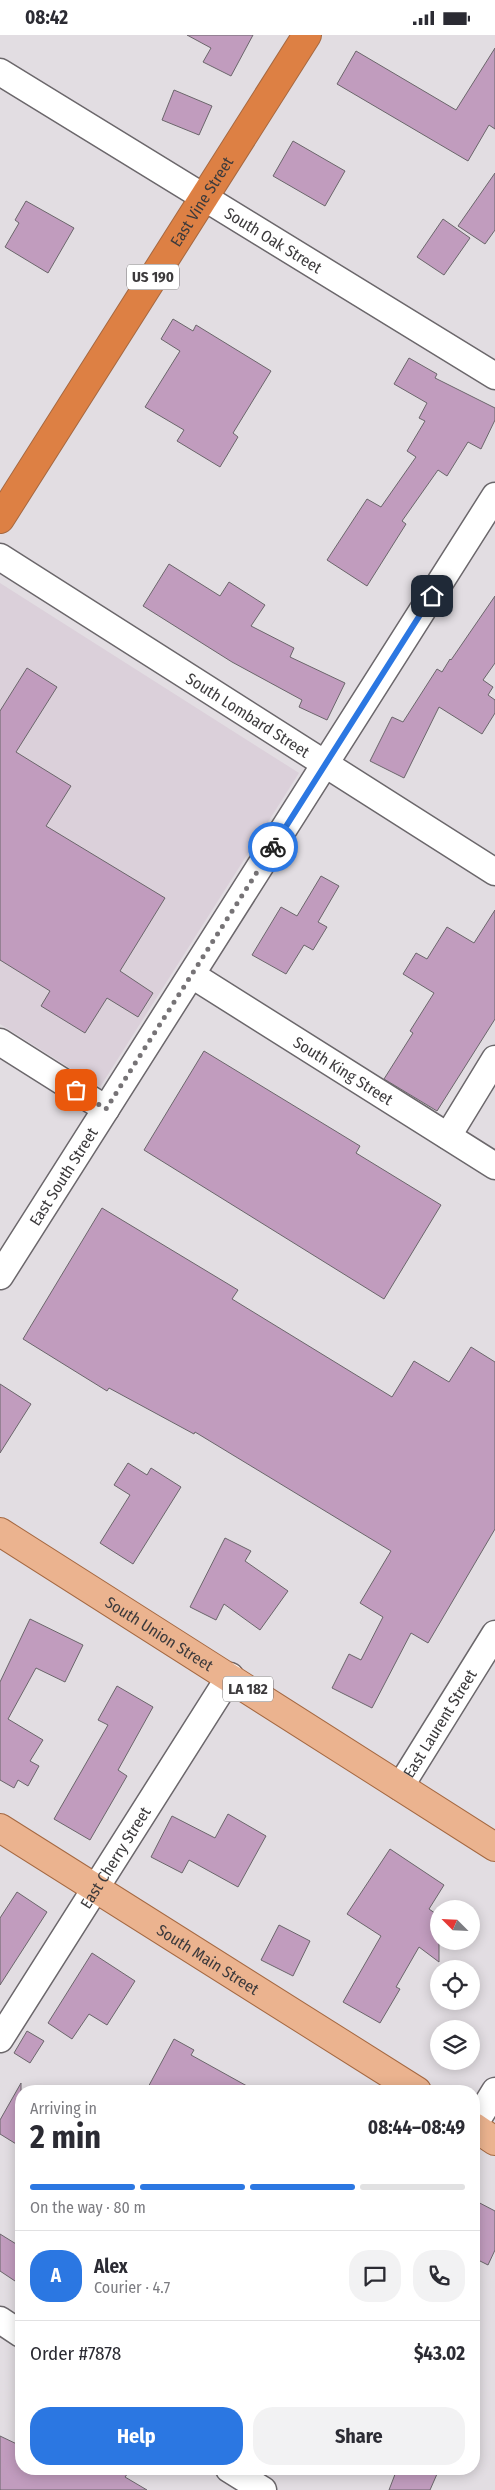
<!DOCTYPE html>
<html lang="en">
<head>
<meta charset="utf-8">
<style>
	body { margin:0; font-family:"Fira Sans Condensed",sans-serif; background:#f2f2f3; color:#2b2b33; height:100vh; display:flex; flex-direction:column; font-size:19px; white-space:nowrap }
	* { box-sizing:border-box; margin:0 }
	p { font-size:16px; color:#7c7c81 }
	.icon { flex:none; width:28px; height:28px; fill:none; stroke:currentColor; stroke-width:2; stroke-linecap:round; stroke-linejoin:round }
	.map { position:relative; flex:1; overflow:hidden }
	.drawer { position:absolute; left:15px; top:2050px; width:465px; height:390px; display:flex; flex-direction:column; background:#fff; border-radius:20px; box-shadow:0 2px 12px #0003 }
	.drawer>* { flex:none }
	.needle { width:32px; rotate:294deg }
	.fabs { position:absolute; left:430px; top:1865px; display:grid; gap:10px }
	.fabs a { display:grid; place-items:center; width:50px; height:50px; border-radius:50%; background:#fff; box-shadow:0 2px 12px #0003; font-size:25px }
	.pin { position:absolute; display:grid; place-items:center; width:42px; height:42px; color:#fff; margin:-21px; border-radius:10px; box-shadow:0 2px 8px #0006 }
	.courier { position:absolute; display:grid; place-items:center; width:50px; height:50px; margin:-25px; border:4px solid #2b77e2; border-radius:50%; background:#fff; color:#222; box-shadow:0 1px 6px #0007 }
	.head em { font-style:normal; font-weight:700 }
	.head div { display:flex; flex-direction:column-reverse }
	.head { display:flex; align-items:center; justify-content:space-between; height:85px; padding:0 15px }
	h1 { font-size:32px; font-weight:700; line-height:38px }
	.bar { display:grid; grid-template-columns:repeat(4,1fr); gap:8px 5px; align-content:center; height:60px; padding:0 15px }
	.bar i { height:6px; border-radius:4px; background:#e1e1e2 }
	.bar .active { background:#2b77e2 }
	.bar p { grid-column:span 4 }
	.line { display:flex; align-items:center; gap:12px; padding:0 15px; border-top:1px solid #e1e1e2 }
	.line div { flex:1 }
	.round { display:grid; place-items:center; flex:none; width:52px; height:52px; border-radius:20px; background:#f2f2f3 }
	.button { display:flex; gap:10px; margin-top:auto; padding:10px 15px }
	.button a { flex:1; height:58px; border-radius:20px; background:#2b77e2; color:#fff; font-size:20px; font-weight:700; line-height:58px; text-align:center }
	.button a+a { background:#f2f2f3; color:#2b2b33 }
	.status { display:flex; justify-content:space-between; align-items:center; height:35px; padding:0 25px; background:#fff; direction:ltr }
	.status svg { height:14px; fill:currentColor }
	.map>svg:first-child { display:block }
	.built { fill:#dbd0da }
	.building { fill:#c19cbe; stroke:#6b666b }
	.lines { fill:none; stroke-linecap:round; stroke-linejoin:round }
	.street-casing { stroke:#6b676b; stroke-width:29 }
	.primary-casing { stroke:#a56841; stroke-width:30 }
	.highway-casing { stroke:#a56841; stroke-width:30 }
	.street { stroke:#fff; stroke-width:26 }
	.primary { stroke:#ebb38f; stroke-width:28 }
	.highway { stroke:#dd8044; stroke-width:28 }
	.done { stroke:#767376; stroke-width:5; stroke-dasharray:0 9 }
	.route { stroke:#2b77e2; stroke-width:6 }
	.labels { text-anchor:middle; stroke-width:5; stroke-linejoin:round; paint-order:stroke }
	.shield { fill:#fff; stroke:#767576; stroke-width:1 }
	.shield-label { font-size:15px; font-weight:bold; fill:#3c3a3c }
	.street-label { font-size:16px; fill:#3c3a3c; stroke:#fff }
</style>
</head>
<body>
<div class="status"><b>08:42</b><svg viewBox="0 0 49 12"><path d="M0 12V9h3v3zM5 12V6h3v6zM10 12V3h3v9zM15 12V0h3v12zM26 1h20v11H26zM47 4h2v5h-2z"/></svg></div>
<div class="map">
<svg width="495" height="2455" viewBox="0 0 495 2455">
	<rect width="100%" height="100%" fill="#e2dde2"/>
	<polygon class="built" points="0,548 299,738 100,1052 0,989"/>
	<g class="building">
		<polygon points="187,0 253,0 231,41 203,27 211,13"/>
		<polygon points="495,13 495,94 489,90 468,126 337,49 356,16 456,75"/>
		<polygon points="174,55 212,71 199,100 162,85"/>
		<polygon points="293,106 345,136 325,171 273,141"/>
		<polygon points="495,138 495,195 485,209 458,191"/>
		<polygon points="26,166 74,193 48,238 5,212 19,188 15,185"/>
		<polygon points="443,184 470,203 444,240 417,222"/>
		<polygon points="173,284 193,296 196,290 271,336 233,398 238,402 220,432 177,406 184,395 145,372 180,316 161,304"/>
		<polygon points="409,323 437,339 435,343 495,373 495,385 481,414 468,407 447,441 438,435 402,486 406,489 367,551 327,525 367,464 381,472 416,422 407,416 425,386 419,383 427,368 394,349"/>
		<polygon points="169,529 220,561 229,547 265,570 251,591 294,613 290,622 345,648 327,685 299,672 302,665 232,627 143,571"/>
		<polygon points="495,561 495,628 483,645 493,652 488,660 495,665 495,678 482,699 439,672 404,743 370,726 392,682 403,687 437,634 442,637 450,624 451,625"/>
		<polygon points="27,633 57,652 16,717 71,751 46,791 165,863 120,936 153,958 138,982 107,963 85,998 41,971 50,956 0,925 0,676"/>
		<polygon points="321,841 339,851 318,887 327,892 313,915 304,910 286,939 252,920 281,872 297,881"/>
		<polygon points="495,875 495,984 437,1076 384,1044 413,998 410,996 434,958 403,939 416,918 427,924 447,892 474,908"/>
		<polygon points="204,1016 360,1111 356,1118 441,1170 384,1264 144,1115"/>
		<polygon points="102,1173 238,1255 232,1264 392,1362 414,1326 449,1347 471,1312 495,1327 495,1494 428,1608 411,1598 372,1673 332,1653 349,1619 361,1625 383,1582 360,1568 391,1516 195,1397 194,1399 109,1353 107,1356 23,1304"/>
		<polygon points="0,1349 31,1369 0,1418"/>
		<polygon points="128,1428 147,1440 151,1433 181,1452 133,1529 100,1508 130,1460 114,1450"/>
		<polygon points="225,1503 251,1516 245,1526 288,1556 260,1595 224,1569 216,1585 190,1572"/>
		<polygon points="30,1584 83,1610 65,1647 36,1633 8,1684 43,1705 30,1726 39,1731 28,1751 18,1745 14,1753 0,1745 0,1647"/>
		<polygon points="117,1651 153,1672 118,1735 127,1741 90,1805 54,1784 108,1690 98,1685"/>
		<polygon points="228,1779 266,1801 238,1852 189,1825 182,1838 151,1822 172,1781 215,1803"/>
		<polygon points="390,1814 444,1850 429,1874 439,1881 439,1927 419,1912 396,1952 400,1954 380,1988 343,1967 381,1901 347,1879"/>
		<polygon points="17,1857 47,1877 0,1950 0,1883"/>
		<polygon points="279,1890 310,1906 293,1941 261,1925"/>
		<polygon points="92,1918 135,1946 107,1990 89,1979 72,2004 48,1988"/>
		<polygon points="27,1996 44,2006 30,2028 14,2018"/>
		<polygon points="174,2004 194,2015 191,2020 256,2056 146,2056"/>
		<polygon points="21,2048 21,2112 0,2099 0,2085"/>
		<polygon points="474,2165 495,2176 495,2215 488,2230 474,2223"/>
		<polygon points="0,2199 21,2212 21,2250 0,2236"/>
		<polygon points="0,2401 21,2411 21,2434 131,2434 125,2442 147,2455 0,2455"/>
		<polygon points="397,2434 426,2434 437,2439 430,2455 389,2455"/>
	</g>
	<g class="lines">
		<defs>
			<g id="street">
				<path id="s1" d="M0 37 495 341"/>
				<path id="s2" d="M0 522 495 837"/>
				<path id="s3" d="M192 940 495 1131"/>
				<polyline points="0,1007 106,1074"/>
				<polyline points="448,1101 495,1024"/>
				<path id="s4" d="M0 1241 495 461"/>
				<path id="s5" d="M400 1752 495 1599"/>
				<path id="s6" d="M0 2004 230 1641"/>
				<polyline points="474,2090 495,2056"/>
				<polyline points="0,2285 21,2299"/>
				<polyline points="229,2434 263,2455"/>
			</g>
			<g id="primary">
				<path id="s7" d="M0 1497 495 1812"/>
				<path id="s8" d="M0 1793 417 2056"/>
				<polyline points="474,2092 495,2106"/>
			</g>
			<g id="highway">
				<path id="s9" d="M0 484 307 0"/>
			</g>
		</defs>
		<use href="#street" class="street-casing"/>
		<use href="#primary" class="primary-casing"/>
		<use href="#highway" class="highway-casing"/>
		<use href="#street" class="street"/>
		<use href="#primary" class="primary"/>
		<use href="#highway" class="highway"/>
	</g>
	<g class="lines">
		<polyline class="done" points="76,1055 106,1074 273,812"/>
		<polyline class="route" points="273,812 432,561"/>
	</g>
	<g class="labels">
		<g class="shield">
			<rect x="127" y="229.5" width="52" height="25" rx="4"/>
			<rect x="223" y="1641.5" width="50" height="25" rx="4"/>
		</g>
		<g class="shield-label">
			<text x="153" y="247">US 190</text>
			<text x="248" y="1659">LA 182</text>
		</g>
		<g class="street-label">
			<text dy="6" stroke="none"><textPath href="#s9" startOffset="376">East Vine Street</textPath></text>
			<text dy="6" stroke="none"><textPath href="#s1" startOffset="321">South Oak Street</textPath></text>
			<text dy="6" stroke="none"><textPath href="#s2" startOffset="294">South Lombard Street</textPath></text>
			<text dy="6" stroke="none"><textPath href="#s3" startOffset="179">South King Street</textPath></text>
			<text dy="6" stroke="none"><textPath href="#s4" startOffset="118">East South Street</textPath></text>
			<text dy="6" stroke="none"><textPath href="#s7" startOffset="189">South Union Street</textPath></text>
			<text dy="6" stroke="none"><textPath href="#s5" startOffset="75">East Laurent Street</textPath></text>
			<text dy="6" stroke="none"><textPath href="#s6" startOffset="215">East Cherry Street</textPath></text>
			<text dy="6" stroke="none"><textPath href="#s8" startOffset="246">South Main Street</textPath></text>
		</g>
	</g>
</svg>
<div class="fabs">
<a><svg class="needle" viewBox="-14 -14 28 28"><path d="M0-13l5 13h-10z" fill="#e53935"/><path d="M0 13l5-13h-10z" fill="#7c7c81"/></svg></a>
<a><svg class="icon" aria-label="locate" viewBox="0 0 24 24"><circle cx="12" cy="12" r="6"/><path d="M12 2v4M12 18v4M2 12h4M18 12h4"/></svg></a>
<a><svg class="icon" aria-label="layers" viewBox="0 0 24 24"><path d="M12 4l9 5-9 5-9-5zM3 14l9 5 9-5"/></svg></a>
</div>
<div class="pin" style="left:76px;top:1055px;background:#ea580c"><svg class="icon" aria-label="bag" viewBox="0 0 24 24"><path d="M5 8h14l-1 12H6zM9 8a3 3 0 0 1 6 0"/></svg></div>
<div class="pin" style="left:432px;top:561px;background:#1f2937"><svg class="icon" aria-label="home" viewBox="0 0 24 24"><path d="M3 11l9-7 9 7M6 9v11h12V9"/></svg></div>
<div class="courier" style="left:273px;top:812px"><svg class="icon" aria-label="bike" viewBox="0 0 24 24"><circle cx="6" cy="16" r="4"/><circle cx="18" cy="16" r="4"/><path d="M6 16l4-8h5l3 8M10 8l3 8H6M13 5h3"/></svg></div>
<section class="drawer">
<div class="head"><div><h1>2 min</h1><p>Arriving in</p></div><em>08:44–08:49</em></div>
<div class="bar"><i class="active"></i><i class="active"></i><i class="active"></i><i></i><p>On the way · 80 m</p></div>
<div class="line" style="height:90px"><b class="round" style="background:#2b77e2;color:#fff">A</b><div><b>Alex</b><p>Courier · 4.7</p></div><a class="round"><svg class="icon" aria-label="chat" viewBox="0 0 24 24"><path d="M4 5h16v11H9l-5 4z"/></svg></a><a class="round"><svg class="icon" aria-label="phone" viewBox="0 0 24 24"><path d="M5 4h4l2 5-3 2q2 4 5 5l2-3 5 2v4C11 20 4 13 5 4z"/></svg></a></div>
<div class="line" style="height:65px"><div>Order #7878</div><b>$43.02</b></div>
<div class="button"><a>Help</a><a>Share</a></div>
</section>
</div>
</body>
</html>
